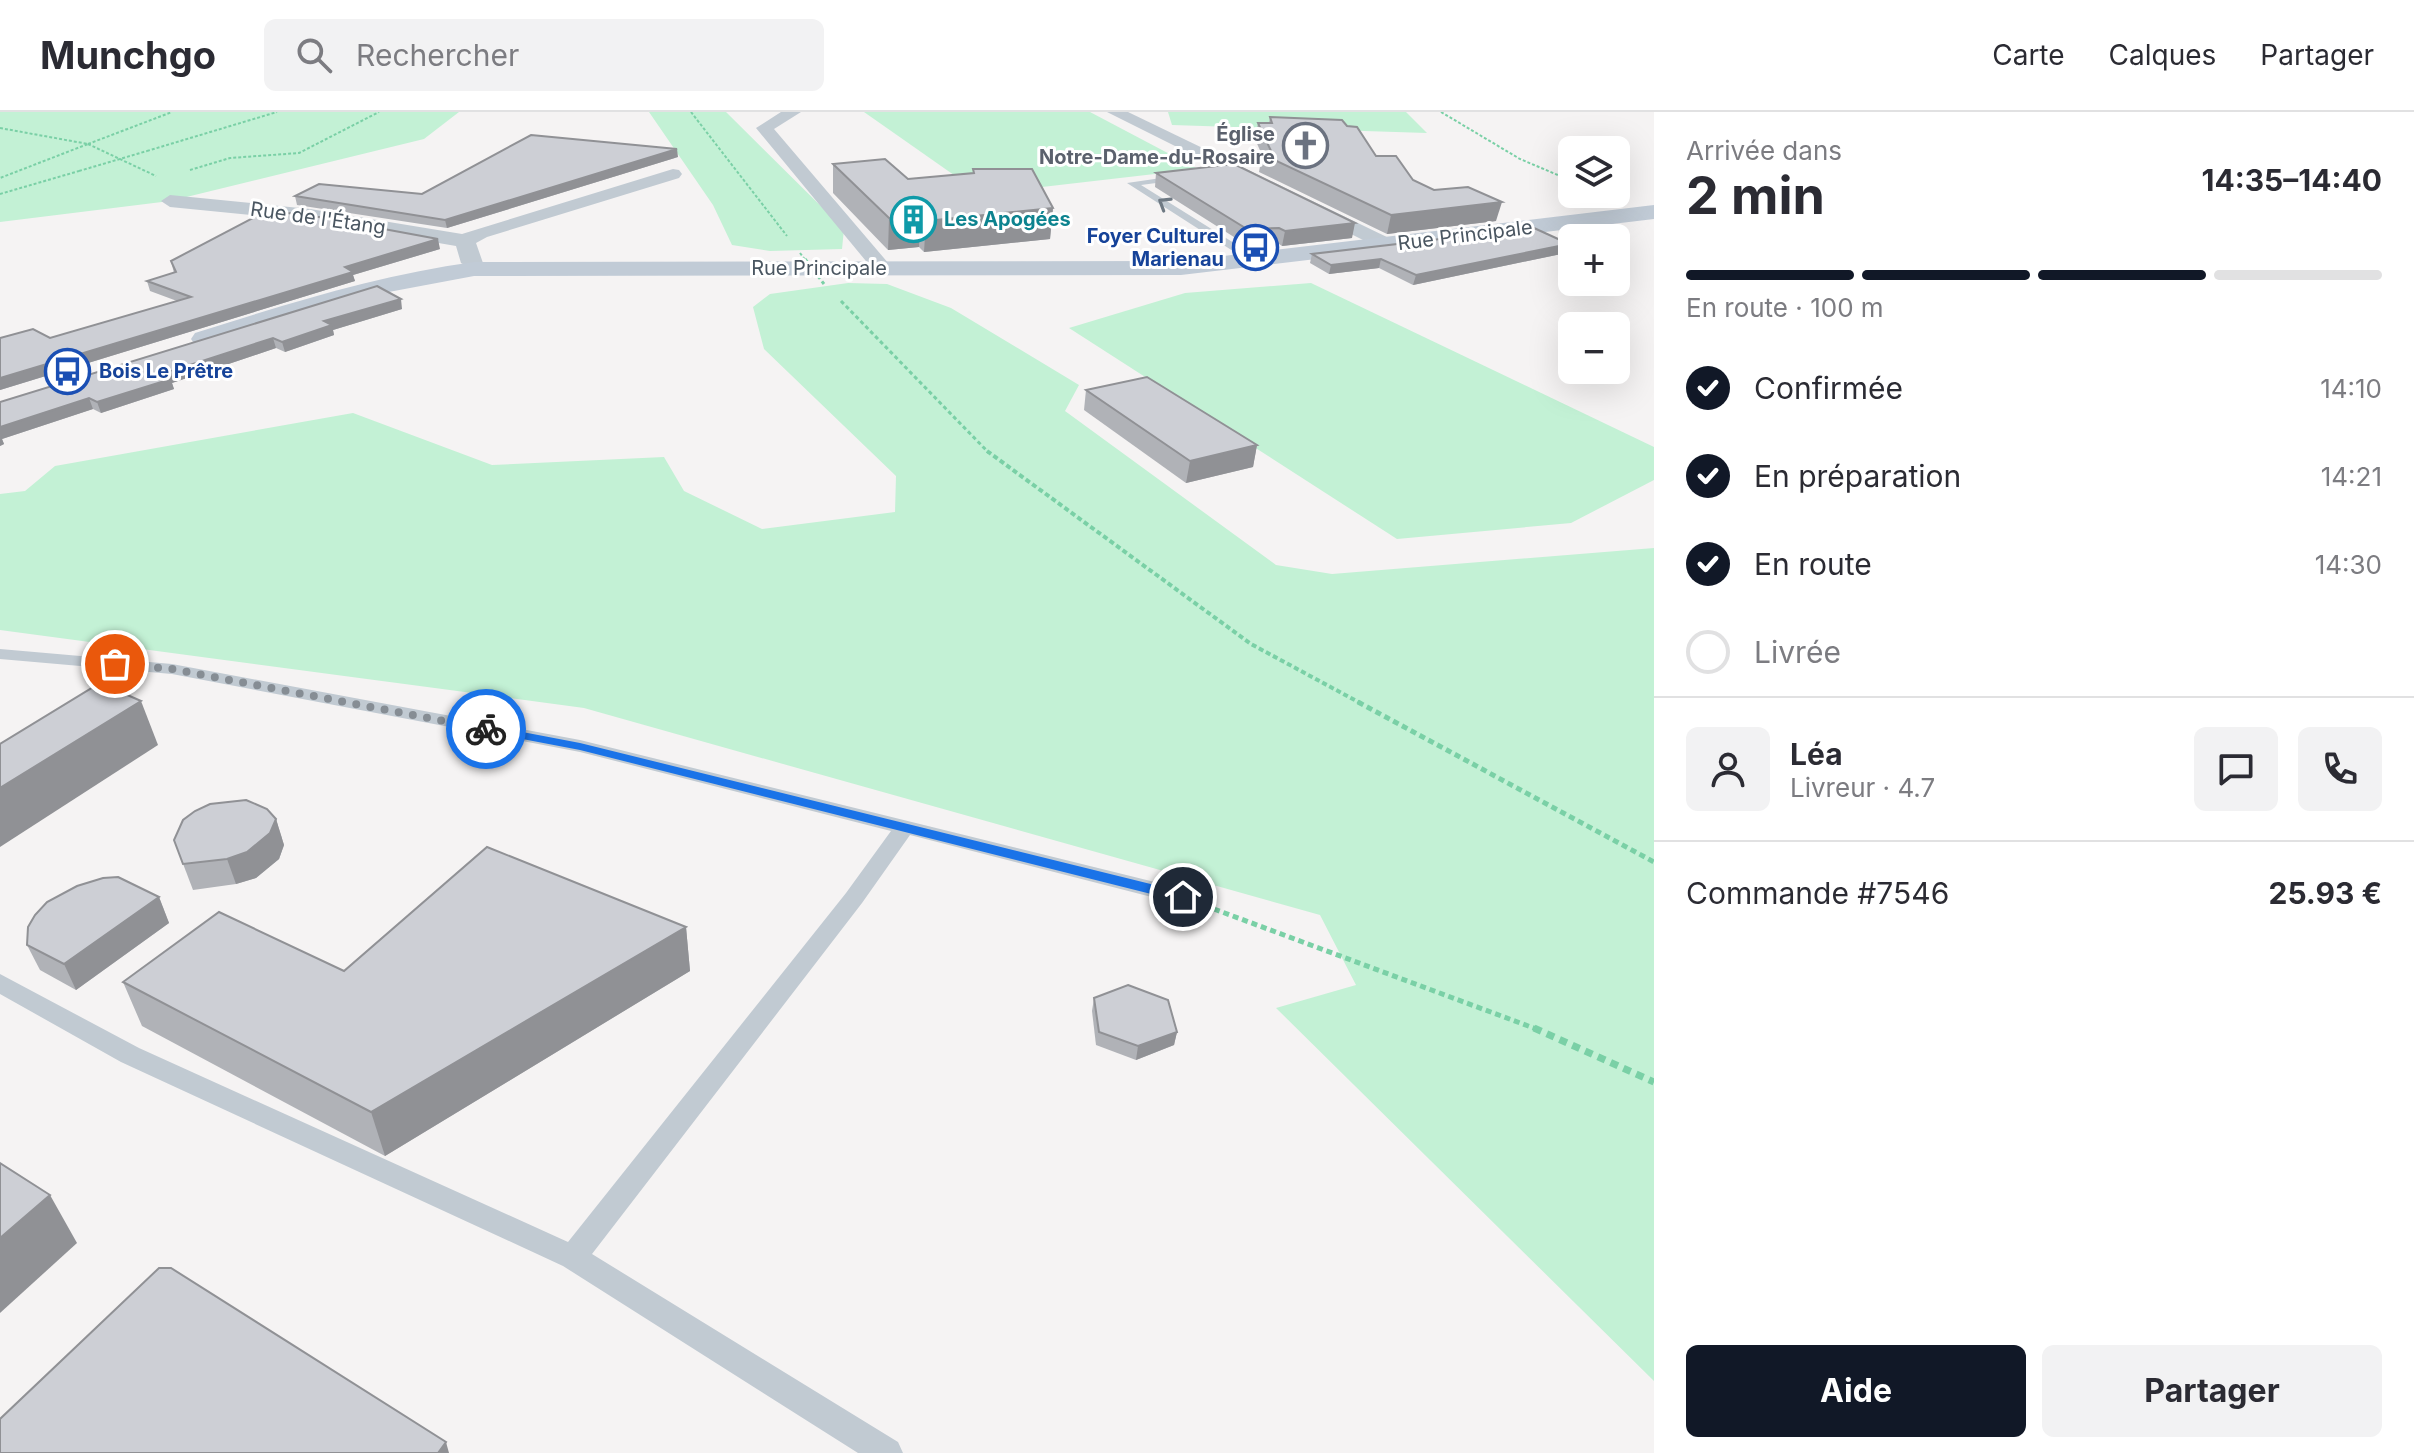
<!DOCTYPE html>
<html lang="fr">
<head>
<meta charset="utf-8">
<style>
	body { margin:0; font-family:Inter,sans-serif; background:#f2f2f3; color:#2b2b33; height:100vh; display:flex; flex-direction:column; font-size:30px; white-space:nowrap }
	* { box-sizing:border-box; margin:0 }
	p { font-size:26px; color:#7c7c81 }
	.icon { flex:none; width:44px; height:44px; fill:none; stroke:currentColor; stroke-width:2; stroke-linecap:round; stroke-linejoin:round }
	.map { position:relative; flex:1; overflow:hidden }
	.drawer { display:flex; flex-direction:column; background:#fff; width:760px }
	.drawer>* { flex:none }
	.fabs { position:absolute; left:1558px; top:24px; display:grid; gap:16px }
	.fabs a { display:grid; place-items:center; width:72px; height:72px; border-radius:12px; background:#fff; box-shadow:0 8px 32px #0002; font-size:40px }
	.pin { position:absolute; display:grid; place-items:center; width:68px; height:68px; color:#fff; margin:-34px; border:4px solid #fff; border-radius:50%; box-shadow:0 2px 8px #0007 }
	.courier { position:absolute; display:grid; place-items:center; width:80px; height:80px; margin:-40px; border:6px solid #1a73e8; border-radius:50%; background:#fff; color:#222; box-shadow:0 2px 10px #0007 }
	.head em { font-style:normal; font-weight:700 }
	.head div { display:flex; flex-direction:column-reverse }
	.head { display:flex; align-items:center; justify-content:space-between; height:136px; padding:0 32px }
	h1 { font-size:52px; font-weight:700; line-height:60px }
	.bar { display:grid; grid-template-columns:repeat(4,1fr); gap:12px 8px; align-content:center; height:96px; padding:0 32px }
	.bar i { height:10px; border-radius:6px; background:#e1e1e2 }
	.bar .active { background:#111827 }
	.bar p { grid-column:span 4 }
	.line { display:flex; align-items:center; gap:20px; padding:0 32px; border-top:2px solid #e1e1e2 }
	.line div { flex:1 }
	.round { display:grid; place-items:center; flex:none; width:84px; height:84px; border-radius:12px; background:#f2f2f3 }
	ol { padding:0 32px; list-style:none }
	li { display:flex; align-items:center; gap:24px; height:88px }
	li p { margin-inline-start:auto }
	li .icon { padding:8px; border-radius:50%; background:#111827; color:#fff; stroke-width:4 }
	li:last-child { color:#7c7c81 }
	li i { width:44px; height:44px; border:4px solid #e1e1e2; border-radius:50% }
	.primary-button { display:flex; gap:16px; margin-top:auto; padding:16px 32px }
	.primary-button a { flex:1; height:92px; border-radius:12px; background:#111827; color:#fff; font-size:32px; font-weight:700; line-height:92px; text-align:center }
	.primary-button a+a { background:#f2f2f3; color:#2b2b33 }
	header { display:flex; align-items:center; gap:48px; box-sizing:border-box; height:112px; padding:0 40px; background:#fff; border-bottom:2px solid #e1e1e2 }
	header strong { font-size:38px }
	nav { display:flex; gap:44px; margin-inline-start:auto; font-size:28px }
	.search { width:560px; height:72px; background:#f2f2f3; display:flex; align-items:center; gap:20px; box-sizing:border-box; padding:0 28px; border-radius:12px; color:#7c7c81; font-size:30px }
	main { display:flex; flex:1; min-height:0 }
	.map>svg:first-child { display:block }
	.green { fill:#c3f1d5 }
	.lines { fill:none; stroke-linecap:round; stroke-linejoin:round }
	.path-far4 { stroke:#7ad0a6; stroke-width:2; stroke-dasharray:3 2; stroke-linecap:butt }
	.path-far3 { stroke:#7ad0a6; stroke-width:3; stroke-dasharray:4 3; stroke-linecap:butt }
	.path-far2 { stroke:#7ad0a6; stroke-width:4; stroke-dasharray:5 3; stroke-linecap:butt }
	.path-far1 { stroke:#7ad0a6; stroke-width:5; stroke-dasharray:6 4; stroke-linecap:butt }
	.path { stroke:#7ad0a6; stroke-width:7; stroke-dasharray:8 6; stroke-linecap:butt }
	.service { fill:#c1cad2; fill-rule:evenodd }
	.minor { fill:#c1cad2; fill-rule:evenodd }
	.secondary { fill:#c1cbd6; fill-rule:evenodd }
	.path-bridge-far1 { stroke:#7ad0a6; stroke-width:2; stroke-dasharray:3 2; stroke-linecap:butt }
	.path-bridge { stroke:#7ad0a6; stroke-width:3; stroke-dasharray:4 3; stroke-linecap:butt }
	.wall { fill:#b0b2b7 }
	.shaded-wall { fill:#909195 }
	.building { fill:#cdcfd5; stroke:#909195; stroke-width:2 }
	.oneway { stroke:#6e7983 }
	.route { fill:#1a73e8 }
	.done { stroke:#868d94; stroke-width:8; stroke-dasharray:0 14.4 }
	.labels { text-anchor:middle; stroke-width:6; stroke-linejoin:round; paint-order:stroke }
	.far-worship-label { font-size:20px; font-weight:bold; fill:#5b616d; stroke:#fff; text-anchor:end }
	.far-street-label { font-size:20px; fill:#4a5661; stroke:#fff }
	.far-culture-label { font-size:20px; font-weight:bold; fill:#0d838f; stroke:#fff; text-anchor:start }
	.far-transit-label { font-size:20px; font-weight:bold; fill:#164399; stroke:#fff; text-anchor:end }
</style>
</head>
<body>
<header>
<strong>Munchgo</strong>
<div class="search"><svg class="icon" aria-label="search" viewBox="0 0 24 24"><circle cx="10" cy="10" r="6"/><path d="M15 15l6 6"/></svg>Rechercher</div>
<nav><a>Carte</a><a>Calques</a><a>Partager</a></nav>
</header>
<main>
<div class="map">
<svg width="1654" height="1341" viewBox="0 0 1654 1341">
	<rect width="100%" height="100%" fill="#f5f3f3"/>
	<g class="green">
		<polygon points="0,0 459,0 424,27 170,89 0,110"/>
		<polygon points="649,0 726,0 844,117 842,137 770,139 732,133 713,93"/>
		<polygon points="864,0 1090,0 1198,57 981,82"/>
		<polygon points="1168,0 1406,0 1427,21 1172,13"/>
		<polygon points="848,171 887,172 951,196 1079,273 1065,299 1276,453 1332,462 1654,436 1654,1269 1276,896 1356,873 1320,803 584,596 0,518 0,382 25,379 55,354 353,301 492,353 664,345 684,379 762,417 895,400 896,364 764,237 753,195 770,182"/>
		<polygon points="1311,171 1654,335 1654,368 1571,411 1397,427 1069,216 1185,181"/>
	</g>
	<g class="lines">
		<g class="path-far4">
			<polyline points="691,0 787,124"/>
			<polyline points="1441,0 1520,47 1572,69"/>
			<polyline points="0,16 88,32 0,66"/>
			<polyline points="88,32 156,64"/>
			<polyline points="88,32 172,0"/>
			<polyline points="147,39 277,0"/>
			<polyline points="190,58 230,46 299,41 379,0"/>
			<polyline points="0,82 79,59"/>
		</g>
		<polyline class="path-far3" points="841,189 989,341"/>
		<polyline class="path-far2" points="987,339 1251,532 1362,592"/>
		<g class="path-far1">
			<polyline points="1358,590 1654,750"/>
			<polyline points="1214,797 1539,918"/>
		</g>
		<polyline class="path" points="1534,916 1654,970"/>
		<g class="service">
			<polygon points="1182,63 1179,68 1141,73 1258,146 1258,150 1250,150 1127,71"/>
			<polygon points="0,537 172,552 580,628 1183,777 1191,780 1194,785 1191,790 1183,793 910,723 862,791 592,1142 898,1330 903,1341 858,1341 563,1154 121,950 0,882 0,862 139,936 568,1130 846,781 891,719 580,640 172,562 0,547"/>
		</g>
		<g class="minor">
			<polygon points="781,0 801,0 774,17 889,152 893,156 889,160 875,160 756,16"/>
			<polygon points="1107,0 1128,0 1393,128 1396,132 1393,136 1379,136"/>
			<polygon points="673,57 679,58 682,62 679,66 487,125 476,131 483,151 472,157 461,151 456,134 310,109 170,95 161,89 170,83 310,97 462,122"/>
		</g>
		<path class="secondary" d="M1654 93V107L1181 163 474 164 378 182 205 235 195 233 191 227 195 221C287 192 378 163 474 150L1181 149Z"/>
		<g class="path-bridge-far1">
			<polyline points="79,59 147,39"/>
			<polyline points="800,141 806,149"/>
		</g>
		<polyline class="path-bridge" points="805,147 824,172"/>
	</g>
	<g class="wall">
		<polygon points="1270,5 1347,14 1376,44 1413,68 1496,109 1387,122 1259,60 1262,43 1255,27 1258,11 1269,11"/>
		<polygon points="678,45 447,116 297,93 295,84 422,82"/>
		<polygon points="833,52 908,67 973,61 973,57 1053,96 1050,127 924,140 919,135 888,138 833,81"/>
		<polygon points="1156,61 1352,126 1282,134 1276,130 1245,132 1155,75"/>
		<polygon points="1569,132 1566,141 1413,173 1379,156 1329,162 1310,151 1312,142"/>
		<polygon points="440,137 353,163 355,169 0,278 0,226 50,226 177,189 150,179 147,169 174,161 171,149"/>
		<polygon points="377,174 402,197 333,218 334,223 285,240 276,236 172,271 174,277 101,301 93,297 2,327 4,332 0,334 0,290"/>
		<polygon points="1086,278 1257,333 1253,355 1186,371 1084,298"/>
		<polygon points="276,707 284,733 279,747 256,766 236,772 193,778 174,728"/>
		<polygon points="159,785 169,811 76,878 40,858 27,833"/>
		<polygon points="686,815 690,859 385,1044 142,914 123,870 344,859"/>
		<polygon points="1094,886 1177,920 1174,933 1136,948 1096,933 1092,899"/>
	</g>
	<g class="shaded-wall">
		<polygon points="677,37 678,45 447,116 445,108"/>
		<polygon points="1502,90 1496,109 1387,122 1391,103"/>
		<polygon points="1053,96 1050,127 924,140 926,109"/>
		<polygon points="920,103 919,135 888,138 889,106"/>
		<polygon points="1355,111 1352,126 1282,134 1285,119"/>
		<polygon points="438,127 440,137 353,163 355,169 0,278 0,266 345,155"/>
		<polygon points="1569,132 1566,141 1413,173 1416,163"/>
		<polygon points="1381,147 1379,156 1329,162 1331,153"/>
		<polygon points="401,187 402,197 333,218 334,223 285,240 282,230 324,209"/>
		<polygon points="273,226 276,236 172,271 174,277 101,301 97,290 162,262"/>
		<polygon points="89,286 93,297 2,327 4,332 0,334 0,315"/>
		<polygon points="1257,333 1253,355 1186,371 1190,349"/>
		<polygon points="141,589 158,633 0,735 0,676"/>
		<polygon points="276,707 284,733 279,747 256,766 236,772 227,747"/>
		<polygon points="159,785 169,811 76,878 64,852"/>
		<polygon points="686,815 690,859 385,1044 371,1000"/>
		<polygon points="1177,920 1174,933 1136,948 1138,934"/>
		<polygon points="50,1083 77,1131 0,1201 0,1126"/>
		<polygon points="446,1330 449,1341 438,1341"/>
	</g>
	<g class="building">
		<polygon points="1270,5 1342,8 1347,14 1357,15 1376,44 1396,44 1413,68 1434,78 1468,75 1502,90 1391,103 1262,42 1272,41 1258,11 1272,11"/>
		<polygon points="531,23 677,37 445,108 295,84 319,72 422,82"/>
		<polygon points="885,47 908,67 974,61 973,57 1032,57 1053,96 926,109 920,103 889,106 833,52"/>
		<polygon points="1234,52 1355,111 1285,119 1279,116 1247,117 1156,61"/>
		<polygon points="266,99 308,103 438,127 345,155 353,160 0,266 0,226 33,217 50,226 191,185 147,169 176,160 171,149"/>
		<polygon points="1534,116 1569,132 1416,163 1381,147 1331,153 1312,142"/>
		<polygon points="377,174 401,187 324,209 332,213 282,230 273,226 162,262 171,267 97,290 89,286 0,315 0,290"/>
		<polygon points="1147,265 1257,333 1190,349 1086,278"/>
		<polygon points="100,571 141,589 0,676 0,632"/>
		<polygon points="246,688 267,697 276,707 270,721 247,740 227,747 183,752 174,728 183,708 195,699 210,692"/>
		<polygon points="487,735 686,815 371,1000 123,870 219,800 344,859"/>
		<polygon points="118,765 159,785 64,852 27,833 28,815 35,803 47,790 77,774 103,766"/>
		<polygon points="1128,873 1168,888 1177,920 1138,934 1099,920 1094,886"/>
		<polygon points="0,1051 50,1083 0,1126"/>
		<polygon points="159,1156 171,1156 446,1330 438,1341 0,1341 0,1307"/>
	</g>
	<defs><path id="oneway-chevron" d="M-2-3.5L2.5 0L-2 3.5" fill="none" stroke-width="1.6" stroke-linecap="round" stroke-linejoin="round" transform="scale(2)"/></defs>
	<use class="oneway" href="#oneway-chevron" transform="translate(1164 91) rotate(-148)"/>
	<polygon class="route" points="486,613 580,631 1183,780 1190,785 1183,790 580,638 481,619 481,614"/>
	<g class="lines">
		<polyline class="done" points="115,552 172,557 486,617"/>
	</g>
	<defs>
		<symbol id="church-ring" viewBox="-11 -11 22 22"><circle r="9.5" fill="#fff" stroke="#6b7280" stroke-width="1.5"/><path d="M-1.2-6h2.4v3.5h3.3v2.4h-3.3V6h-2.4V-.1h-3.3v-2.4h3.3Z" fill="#6b7280"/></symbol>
		<symbol id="building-ring" viewBox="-11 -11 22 22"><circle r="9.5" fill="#fff" stroke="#0f9aa8" stroke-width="1.5"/><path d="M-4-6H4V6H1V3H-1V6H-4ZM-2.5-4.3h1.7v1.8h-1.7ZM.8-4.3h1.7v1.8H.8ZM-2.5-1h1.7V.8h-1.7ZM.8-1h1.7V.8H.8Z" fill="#0f9aa8"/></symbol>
		<symbol id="bus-ring" viewBox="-11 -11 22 22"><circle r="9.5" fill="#fff" stroke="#1a4fb4" stroke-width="1.5"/><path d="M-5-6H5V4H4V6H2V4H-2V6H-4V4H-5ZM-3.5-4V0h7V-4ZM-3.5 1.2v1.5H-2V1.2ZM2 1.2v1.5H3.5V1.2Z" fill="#1a4fb4"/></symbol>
	</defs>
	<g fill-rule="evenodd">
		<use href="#church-ring" x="1280" y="8" width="51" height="51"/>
		<use href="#building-ring" x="888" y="82" width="51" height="51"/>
		<use href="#bus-ring" x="1230" y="110" width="51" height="51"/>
		<use href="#bus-ring" x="42" y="234" width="51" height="51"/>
	</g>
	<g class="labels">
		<g class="far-worship-label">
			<text x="1275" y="29">Église<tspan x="1275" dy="23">Notre-Dame-du-Rosaire</tspan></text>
		</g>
		<g class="far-street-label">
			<text transform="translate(318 106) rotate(8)" y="7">Rue de l'Étang</text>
			<text transform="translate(1465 123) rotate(-7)" y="7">Rue Principale</text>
			<text x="819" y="163">Rue Principale</text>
		</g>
		<g class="far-culture-label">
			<text x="944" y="114">Les Apogées</text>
		</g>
		<g class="far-transit-label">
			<text x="1224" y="131">Foyer Culturel<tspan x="1224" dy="23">Marienau</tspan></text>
			<text x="99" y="266" text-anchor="start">Bois Le Prêtre</text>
		</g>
	</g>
</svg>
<div class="fabs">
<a><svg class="icon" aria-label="layers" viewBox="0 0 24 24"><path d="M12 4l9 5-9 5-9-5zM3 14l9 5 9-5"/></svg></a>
<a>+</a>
<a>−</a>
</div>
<div class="pin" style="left:115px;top:552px;background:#ea580c"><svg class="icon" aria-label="bag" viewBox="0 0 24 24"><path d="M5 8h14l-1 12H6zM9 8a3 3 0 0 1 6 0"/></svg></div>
<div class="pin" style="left:1183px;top:785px;background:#1f2937"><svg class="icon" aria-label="home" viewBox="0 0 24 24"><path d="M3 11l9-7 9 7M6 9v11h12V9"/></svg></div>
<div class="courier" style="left:486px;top:617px"><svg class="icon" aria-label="bike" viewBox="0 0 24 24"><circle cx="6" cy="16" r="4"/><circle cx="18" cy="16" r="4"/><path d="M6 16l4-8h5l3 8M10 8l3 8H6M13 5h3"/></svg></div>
</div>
<section class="drawer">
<div class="head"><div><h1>2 min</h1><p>Arrivée dans</p></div><em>14:35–14:40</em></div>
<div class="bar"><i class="active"></i><i class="active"></i><i class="active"></i><i></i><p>En route · 100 m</p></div>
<ol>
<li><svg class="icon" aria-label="check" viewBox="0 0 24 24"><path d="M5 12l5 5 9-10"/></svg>Confirmée<p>14:10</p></li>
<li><svg class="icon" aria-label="check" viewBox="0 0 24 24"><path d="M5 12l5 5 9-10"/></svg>En préparation<p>14:21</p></li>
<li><svg class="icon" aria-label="check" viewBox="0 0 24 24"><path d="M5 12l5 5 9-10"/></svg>En route<p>14:30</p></li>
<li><i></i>Livrée</li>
</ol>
<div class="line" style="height:144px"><a class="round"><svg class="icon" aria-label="person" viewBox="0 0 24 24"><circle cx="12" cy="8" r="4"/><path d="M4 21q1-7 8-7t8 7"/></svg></a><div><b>Léa</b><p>Livreur · 4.7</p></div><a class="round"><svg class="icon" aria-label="chat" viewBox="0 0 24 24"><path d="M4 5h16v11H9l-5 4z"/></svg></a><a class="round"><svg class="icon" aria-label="phone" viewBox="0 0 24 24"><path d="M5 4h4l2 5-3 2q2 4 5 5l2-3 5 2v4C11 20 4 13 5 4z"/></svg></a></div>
<div class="line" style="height:104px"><div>Commande #7546</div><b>25.93 €</b></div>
<div class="primary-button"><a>Aide</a><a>Partager</a></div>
</section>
</main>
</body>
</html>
